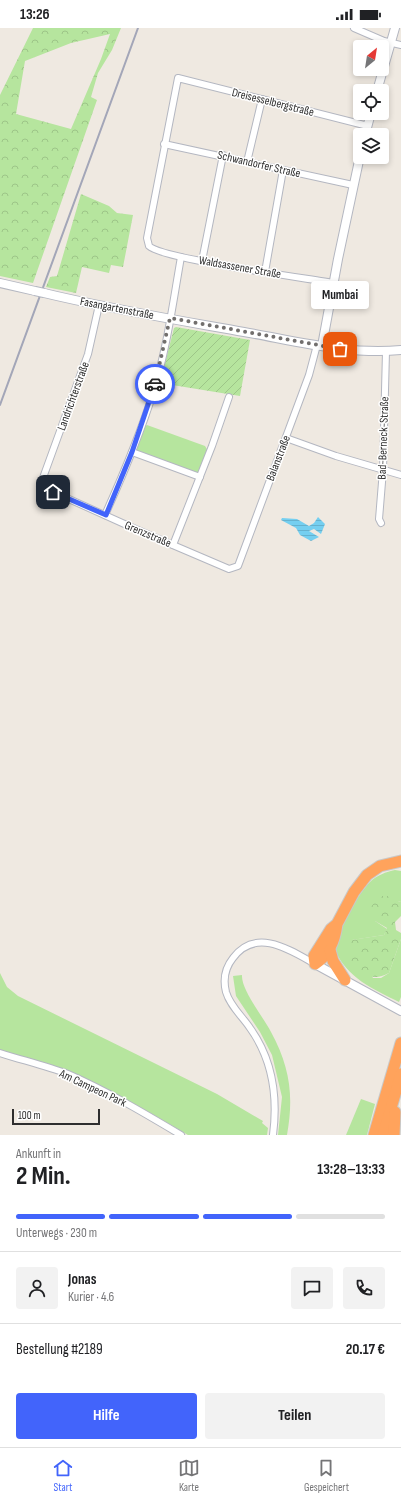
<!DOCTYPE html>
<html lang="de">
<head>
<meta charset="utf-8">
<style>
	body { margin:0; font-family:"Sofia Sans Condensed",sans-serif; background:#f2f2f2; color:#202124; height:100vh; display:flex; flex-direction:column; font-size:15px; white-space:nowrap }
	* { box-sizing:border-box; margin:0 }
	p { font-size:13px; color:#757577 }
	.icon { flex:none; width:22px; height:22px; fill:none; stroke:currentColor; stroke-width:2; stroke-linecap:round; stroke-linejoin:round }
	.map { position:relative; height:1107px; overflow:hidden }
	.sheet { display:flex; flex-direction:column; background:#fff; flex:1 }
	.sheet>* { flex:none }
	.needle { width:26px; rotate:30deg }
	.buttons { position:absolute; left:353px; top:12px; display:grid; gap:8px }
	.buttons a { display:grid; place-items:center; width:36px; height:36px; border-radius:4px; background:#fff; box-shadow:0 2px 6px #0003; font-size:20px }
	.scale { position:absolute; left:12px; bottom:10px; width:88px; box-sizing:border-box; padding-left:4px; border:2px solid #2e2e2e; border-top:0; font-size:11px; line-height:14px; white-space:nowrap; color:#2e2e2e; -webkit-text-stroke:3px #fff; paint-order:stroke }
	.pin { position:absolute; display:grid; place-items:center; width:34px; height:34px; color:#fff; margin:-17px; border-radius:8px; box-shadow:0 2px 6px #0006 }
	.courier { position:absolute; display:grid; place-items:center; width:40px; height:40px; margin:-20px; border:3px solid #4264fb; border-radius:50%; background:#fff; color:#222; box-shadow:0 1px 5px #0007 }
	.bubble { position:absolute; height:28px; border-radius:4px; background:#fff; box-shadow:0 2px 6px #0003; font-size:13px; font-weight:700; line-height:28px; text-align:center }
	.head em { font-style:normal; font-weight:700 }
	.head div { display:flex; flex-direction:column-reverse }
	.head { display:flex; align-items:center; justify-content:space-between; height:68px; padding:0 16px }
	h1 { font-size:26px; font-weight:700; line-height:30px }
	.bar { display:grid; grid-template-columns:repeat(4,1fr); gap:6px 4px; align-content:center; height:48px; padding:0 16px }
	.bar i { height:5px; border-radius:3px; background:#e0e0e0 }
	.bar .current { background:#4264fb }
	.bar p { grid-column:span 4 }
	.line { display:flex; align-items:center; gap:10px; padding:0 16px; border-top:1px solid #e0e0e0 }
	.line div { flex:1 }
	.round { display:grid; place-items:center; flex:none; width:42px; height:42px; border-radius:4px; background:#f2f2f2 }
	.button { display:flex; gap:8px; margin-top:auto; padding:8px 16px }
	.button a { flex:1; height:46px; border-radius:4px; background:#4264fb; color:#fff; font-size:16px; font-weight:700; line-height:46px; text-align:center }
	.button a+a { background:#f2f2f2; color:#202124 }
	.status { display:flex; justify-content:space-between; align-items:center; height:28px; padding:0 20px; background:#fff; direction:ltr }
	.status svg { height:11px; fill:currentColor }
	.tabs { display:flex; justify-content:space-around; align-items:center; height:56px; border-top:1px solid #e0e0e0; background:#fff; font-size:11px; color:#757577 }
	.tabs a { display:grid; justify-items:center; gap:2px }
	.tabs .current { color:#4264fb }
	.map>svg:first-child { display:block }
	.grass { fill:#b6e59e }
	.forest { fill:url(#forest-crowns); fill-rule:evenodd }
	.garden { fill:url(#garden-furrows) }
	.water { fill:url(#water-rules) }
	.lines { fill:none; stroke-linecap:round; stroke-linejoin:round }
	.street-casing { stroke:#b4b7c1; stroke-width:8 }
	.secondary-casing { stroke:#b4b7c1; stroke-width:10 }
	.highway-casing { stroke:#c9c9c9; stroke-width:13 }
	.street { stroke:#fff; stroke-width:6 }
	.secondary { stroke:#fff; stroke-width:8 }
	.highway { stroke:#ffa35c; stroke-width:11 }
	.rail { stroke:#a3a6b8; stroke-width:2 }
	.secondary-bridge-casing { stroke:#b4b7c1; stroke-width:10; stroke-linecap:butt }
	.secondary-bridge { stroke:#fff; stroke-width:8 }
	.done { stroke:#726f6d; stroke-width:4; stroke-dasharray:0 7.2 }
	.route { stroke:#4264fb; stroke-width:5 }
	.labels { text-anchor:middle; stroke-width:3; stroke-linejoin:round; paint-order:stroke }
	.street-label { font-size:12px; fill:#2e2e2e; stroke:#fff }
</style>
</head>
<body>
<div class="status"><b>13:26</b><svg viewBox="0 0 49 12"><path d="M0 12V9h3v3zM5 12V6h3v6zM10 12V3h3v9zM15 12V0h3v12zM26 1h20v11H26zM47 4h2v5h-2z"/></svg></div>
<div class="map">
<svg width="401" height="1107" viewBox="0 0 401 1107">
	<defs>
		<pattern id="forest-crowns" width="20" height="18" patternUnits="userSpaceOnUse"><rect width="20" height="18" fill="#b6e59e"/><path d="M2 6a3 3 0 1 1 6 0M12 15a3 3 0 1 1 6 0" fill="none" stroke="#9dc588"/></pattern>
		<pattern id="garden-furrows" width="10" height="10" patternUnits="userSpaceOnUse"><rect width="10" height="10" fill="#b6e59e"/><path d="M-1 1l2-2M0 10L10 0M9 11l2-2" fill="none" stroke="#9dc588"/></pattern>
		<pattern id="water-rules" width="6" height="5" patternUnits="userSpaceOnUse"><rect width="6" height="5" fill="#75cff0"/><path d="M0 2.5h6" fill="none" stroke="#66b2ce"/></pattern>
	</defs>
	<rect width="100%" height="100%" fill="#efe9e1"/>
	<g class="grass">
		<polygon points="147,397 205,418 208,423 201,444 197,446 136,422 144,399"/>
		<path d="M395 842 401 843V873L398 874 375 893 387 901 384 907 352 912 373 950H381L389 945 401 911V969L399 974C373 961 347 950 335 922 336 903 357 867 370 854 377 847 386 844 395 842Z"/>
		<polygon points="0,945 7,959 18,968 217,1066 263,1093 262,1095 268,1100 267,1107 188,1107 152,1086 86,1051 68,1043 0,1022"/>
		<path d="M242 947C241 962 264 990 271 1004 290 1039 294 1068 287 1107H278L282 1069 272 1027 260 1004 236 968 233 948Z"/>
		<polygon points="361,1071 375,1076 367,1107 346,1107"/>
	</g>
	<g class="forest">
		<path d="M33 0H121L112 22 98 45 91 69 97 72 33 255 0 248V67ZM110 6 101 31 71 101 16 86 25 33 71 15Z"/>
		<polygon points="81,166 109,178 117,185 133,187 123,239 111,237 109,245 82,239 76,265 46,259 50,249 57,248"/>
		<path d="M380 868H395L398 874 401 873V888L395 894 396 902 401 905V911L389 945C372 954 366 946 352 937L349 918 351 912 384 907 387 900 375 893 370 880Z"/>
	</g>
	<polygon class="garden" points="176,299 250,312 240,368 160,355 174,300"/>
	<polygon class="water" points="318,489 325,496 321,506 314,501 309,503 319,509 311,513 300,507 296,500 281,492 282,490 297,491 309,498 314,495"/>
	<g class="lines">
		<defs>
			<g id="street">
				<polyline points="354,0 384,13 401,17"/>
				<polyline points="164,116 353,157"/>
				<polyline points="247,134 262,71"/>
				<polyline points="202,233 223,127"/>
				<polyline points="265,244 283,142"/>
				<path d="M334 255C305 250 162 231 149 218L147 210 178 50 368 98"/>
				<polyline points="99,277 88,326 40,458 140,503 229,541 238,538 309,347 317,317"/>
				<polyline points="286,410 336,428 401,447"/>
				<polyline points="132,424 200,449"/>
				<path d="M105 487C123 447 140 407 153 365 167 321 173 274 181 229"/>
				<polyline points="381,495 379,491 383,442 386,323"/>
				<polyline points="173,517 212,418 229,369"/>
				<path d="M0 1025C22 1032 46 1038 68 1046 107 1063 144 1085 181 1107"/>
				<path d="M273 1107C278 1068 273 1032 250 1000 242 988 230 978 226 964 223 952 225 940 233 930 256 899 290 922 315 936"/>
			</g>
			<g id="secondary">
				<polyline points="377,63 395,0"/>
				<polyline points="365,107 371,85"/>
				<polyline points="0,255 35,263"/>
				<path d="M44 265C110 281 177 292 244 304 296 313 348 327 401 322"/>
				<polyline points="322,318 338,231 360,128"/>
				<polyline points="315,936 401,983"/>
			</g>
			<g id="highway">
				<path d="M337 896C335 912 329 927 315 936L314 928 331 901 337 896 354 864 367 847 380 838 401 833"/>
				<polyline points="330,922 333,933 345,952"/>
				<polyline points="374,1107 401,1015"/>
				<polyline points="383,1107 401,1046"/>
				<polyline points="394,1107 395,1084"/>
			</g>
		</defs>
		<use href="#street" class="street-casing"/>
		<use href="#secondary" class="secondary-casing"/>
		<use href="#highway" class="highway-casing"/>
		<use href="#street" class="street"/>
		<use href="#secondary" class="secondary"/>
		<use href="#highway" class="highway"/>
		<polyline class="rail" points="0,377 138,0"/>
		<defs>
			<polyline id="secondary-bridge" points="35,263 44,265"/>
		</defs>
		<use href="#secondary-bridge" class="secondary-bridge-casing"/>
		<use href="#secondary-bridge" class="secondary-bridge"/>
	</g>
	<g class="lines">
		<polyline class="done" points="155,356 170,290 340,321"/>
		<polyline class="route" points="53,464 106,487 132,424 155,356"/>
	</g>
	<g class="labels">
		<g class="street-label">
			<text transform="translate(273 74) rotate(14)" y="4">Dreisesselbergstraße</text>
			<text transform="translate(259 136) rotate(13)" y="4">Schwandorfer Straße</text>
			<text transform="translate(240 239) rotate(10)" y="4">Waldsassener Straße</text>
			<text transform="translate(117 280) rotate(11)" y="4">Fasangartenstraße</text>
			<text transform="translate(73 368) rotate(-70)" y="4">Landrichterstraße</text>
			<text transform="translate(383 410) rotate(-88)" y="4">Bad-Berneck-Straße</text>
			<text transform="translate(278 430) rotate(-69)" y="4">Balanstraße</text>
			<text transform="translate(148 506) rotate(23)" y="4">Grenzstraße</text>
			<text transform="translate(93 1060) rotate(25)" y="4">Am Campeon Park</text>
		</g>
	</g>
</svg>
<div class="buttons">
<a><svg class="needle" viewBox="-14 -14 28 28"><path d="M0-13l5 13h-10z" fill="#e53935"/><path d="M0 13l5-13h-10z" fill="#757577"/></svg></a>
<a><svg class="icon" aria-label="locate" viewBox="0 0 24 24"><circle cx="12" cy="12" r="6"/><path d="M12 2v4M12 18v4M2 12h4M18 12h4"/></svg></a>
<a><svg class="icon" aria-label="layers" viewBox="0 0 24 24"><path d="M12 4l9 5-9 5-9-5zM3 14l9 5 9-5"/></svg></a>
</div>
<div class="scale">100 m</div>
<div class="pin" style="left:340px;top:321px;background:#ea580c"><svg class="icon" aria-label="bag" viewBox="0 0 24 24"><path d="M5 8h14l-1 12H6zM9 8a3 3 0 0 1 6 0"/></svg></div>
<div class="pin" style="left:53px;top:464px;background:#1f2937"><svg class="icon" aria-label="home" viewBox="0 0 24 24"><path d="M3 11l9-7 9 7M6 9v11h12V9"/></svg></div>
<div class="courier" style="left:155px;top:356px"><svg class="icon" aria-label="car" viewBox="0 0 24 24"><path d="M5 17H2v-5l4-1 3-4h7l3 4 3 1v5h-3M9 17h6M6 11h13"/><circle cx="7" cy="17" r="2"/><circle cx="17" cy="17" r="2"/></svg></div>
<div class="bubble" style="left:311px;top:253px;width:58px">Mumbai</div>
</div>
<section class="sheet">
<div class="head"><div><h1>2 Min.</h1><p>Ankunft in</p></div><em>13:28–13:33</em></div>
<div class="bar"><i class="current"></i><i class="current"></i><i class="current"></i><i></i><p>Unterwegs · 230 m</p></div>
<div class="line" style="height:72px"><a class="round"><svg class="icon" aria-label="person" viewBox="0 0 24 24"><circle cx="12" cy="8" r="4"/><path d="M4 21q1-7 8-7t8 7"/></svg></a><div><b>Jonas</b><p>Kurier · 4.6</p></div><a class="round"><svg class="icon" aria-label="chat" viewBox="0 0 24 24"><path d="M4 5h16v11H9l-5 4z"/></svg></a><a class="round"><svg class="icon" aria-label="phone" viewBox="0 0 24 24"><path d="M5 4h4l2 5-3 2q2 4 5 5l2-3 5 2v4C11 20 4 13 5 4z"/></svg></a></div>
<div class="line" style="height:52px"><div>Bestellung #2189</div><b>20.17 €</b></div>
<div class="button"><a>Hilfe</a><a>Teilen</a></div>
</section>
<nav class="tabs">
<a class="current"><svg class="icon" aria-label="home" viewBox="0 0 24 24"><path d="M3 11l9-7 9 7M6 9v11h12V9"/></svg>Start</a>
<a><svg class="icon" aria-label="map" viewBox="0 0 24 24"><path d="M3 6l6-2 6 2 6-2v14l-6 2-6-2-6 2zM9 4v14M15 6v14"/></svg>Karte</a>
<a><svg class="icon" aria-label="saved" viewBox="0 0 24 24"><path d="M7 4h10v16l-5-4-5 4z"/></svg>Gespeichert</a>
</nav>
</body>
</html>
